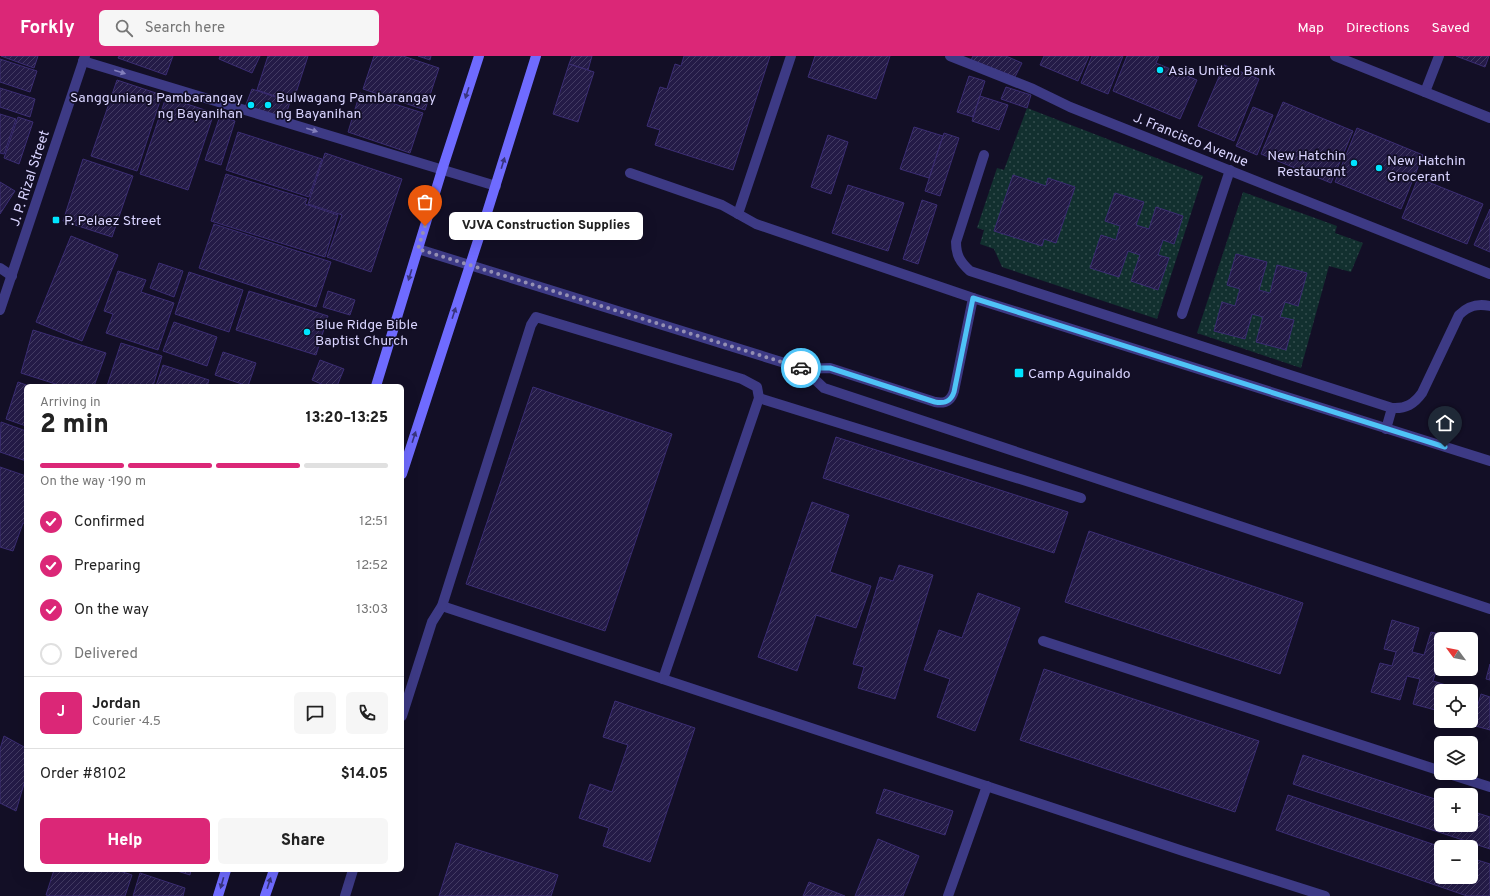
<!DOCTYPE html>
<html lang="en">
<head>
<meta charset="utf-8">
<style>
	body { margin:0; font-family:Overpass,sans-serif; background:#f6f6f6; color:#222; height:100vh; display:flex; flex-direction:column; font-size:15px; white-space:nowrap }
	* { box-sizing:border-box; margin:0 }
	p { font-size:13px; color:#767676 }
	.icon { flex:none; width:22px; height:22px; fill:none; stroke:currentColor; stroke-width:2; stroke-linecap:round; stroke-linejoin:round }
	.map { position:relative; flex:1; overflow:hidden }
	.side { position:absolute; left:24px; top:328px; width:380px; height:488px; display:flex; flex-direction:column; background:#fff; border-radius:6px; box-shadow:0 4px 16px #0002 }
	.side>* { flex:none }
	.needle { width:26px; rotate:302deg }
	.fabs { position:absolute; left:1434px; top:576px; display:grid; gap:8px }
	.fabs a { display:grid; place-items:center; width:44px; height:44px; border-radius:6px; background:#fff; box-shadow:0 4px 16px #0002; font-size:20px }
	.pin { position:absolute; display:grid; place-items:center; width:34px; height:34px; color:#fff; margin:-41px -17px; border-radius:50% 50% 50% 0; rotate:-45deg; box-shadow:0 0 4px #0007 }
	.pin .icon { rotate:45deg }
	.courier { position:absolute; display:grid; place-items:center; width:40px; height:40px; margin:-20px; border:3px solid #4fc3f7; border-radius:50%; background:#fff; color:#222; box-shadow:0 1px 5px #0007 }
	.bubble { position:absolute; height:28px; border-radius:6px; background:#fff; box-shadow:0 4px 16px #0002; font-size:13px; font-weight:800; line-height:28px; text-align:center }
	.overview em { font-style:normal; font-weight:800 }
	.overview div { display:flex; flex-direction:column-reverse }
	.overview { display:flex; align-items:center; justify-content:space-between; height:68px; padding:0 16px }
	h1 { font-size:26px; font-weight:800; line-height:30px }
	.bar { display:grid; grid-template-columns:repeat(4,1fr); gap:6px 4px; align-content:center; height:48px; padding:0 16px }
	.bar i { height:5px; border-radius:3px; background:#e0e0e0 }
	.bar .selected { background:#db2777 }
	.bar p { grid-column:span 4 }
	.line { display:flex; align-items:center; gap:10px; padding:0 16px; border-top:1px solid #e0e0e0 }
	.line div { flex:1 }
	.round { display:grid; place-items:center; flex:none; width:42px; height:42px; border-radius:6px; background:#f6f6f6 }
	ol { padding:0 16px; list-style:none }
	li { display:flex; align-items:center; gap:12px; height:44px }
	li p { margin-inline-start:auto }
	li .icon { padding:4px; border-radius:50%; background:#db2777; color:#fff; stroke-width:4 }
	li:last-child { color:#767676 }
	li i { width:22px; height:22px; border:2px solid #e0e0e0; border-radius:50% }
	.button { display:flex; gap:8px; margin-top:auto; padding:8px 16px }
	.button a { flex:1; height:46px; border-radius:6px; background:#db2777; color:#fff; font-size:16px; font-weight:800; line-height:46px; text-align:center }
	.button a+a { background:#f6f6f6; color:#222 }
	header { display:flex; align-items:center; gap:24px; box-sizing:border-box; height:56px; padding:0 20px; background:#db2777; color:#fff }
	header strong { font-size:19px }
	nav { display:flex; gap:22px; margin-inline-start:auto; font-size:14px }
	.search { width:280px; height:36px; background:#f6f6f6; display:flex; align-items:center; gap:10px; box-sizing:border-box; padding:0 14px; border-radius:6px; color:#767676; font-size:15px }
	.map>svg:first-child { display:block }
	.grass { fill:url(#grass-dots) }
	.building { fill:url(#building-hatch); stroke:#3b2d73 }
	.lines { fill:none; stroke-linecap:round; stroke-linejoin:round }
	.service { stroke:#3d3a85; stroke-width:10 }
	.minor { stroke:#3d3a85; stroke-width:10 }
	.tertiary { stroke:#3d3a85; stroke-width:10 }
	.secondary { stroke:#6f6bff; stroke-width:10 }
	.oneway { fill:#837fbc }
	.oneway2 { fill:#38347d }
	.done { stroke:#948fb3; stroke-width:4; stroke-dasharray:0 7.2 }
	.route { stroke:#4fc3f7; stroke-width:5 }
	.poi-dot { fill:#00e5ff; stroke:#130f26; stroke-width:1.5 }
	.labels { text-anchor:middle; stroke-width:3.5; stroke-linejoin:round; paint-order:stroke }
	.poi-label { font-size:14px; fill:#d9d4ff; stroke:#130f26; text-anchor:start }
	.street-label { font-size:14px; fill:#d9d4ff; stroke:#130f26 }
</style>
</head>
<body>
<header>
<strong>Forkly</strong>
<div class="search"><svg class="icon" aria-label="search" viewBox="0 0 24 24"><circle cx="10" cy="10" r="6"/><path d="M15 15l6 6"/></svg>Search here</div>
<nav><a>Map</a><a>Directions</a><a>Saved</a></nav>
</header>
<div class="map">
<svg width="1490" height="840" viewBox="0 0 1490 840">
	<defs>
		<pattern id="grass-dots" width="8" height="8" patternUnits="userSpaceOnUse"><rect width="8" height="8" fill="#12302f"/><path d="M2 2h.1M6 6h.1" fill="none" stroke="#344d4e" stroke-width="1.8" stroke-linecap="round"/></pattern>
		<pattern id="building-hatch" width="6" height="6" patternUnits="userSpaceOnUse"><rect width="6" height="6" fill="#241b47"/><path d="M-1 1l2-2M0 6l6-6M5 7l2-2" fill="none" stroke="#433b63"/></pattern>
	</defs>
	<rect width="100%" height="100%" fill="#130f26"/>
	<g class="grass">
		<polygon points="1027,52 1203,120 1157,263 1002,211 994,193 980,188 984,174 977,172 997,112 1004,114"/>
		<polygon points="1243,136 1337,170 1335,177 1363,187 1351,216 1329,210 1301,312 1197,277"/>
	</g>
	<g class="building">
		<polygon points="1,0 38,0 34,12"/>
		<polygon points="119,0 173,0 166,19 118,2"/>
		<polygon points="220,0 260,0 252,17 219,3"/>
		<polygon points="268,0 308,0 293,46 257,34"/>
		<polygon points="374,0 403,0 439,12 425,54 363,33"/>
		<polygon points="418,0 431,0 430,4"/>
		<polygon points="572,0 592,0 588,14 569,8"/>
		<polygon points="684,0 770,0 733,114 655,89 660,74 647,70 660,31 667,33 675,8 681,10"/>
		<polygon points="815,0 890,0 876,43 808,21"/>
		<polygon points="973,0 1006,0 1022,7 1015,21 971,4"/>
		<polygon points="1044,0 1089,0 1078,25 1040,9"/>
		<polygon points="1092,0 1123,0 1108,38 1081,27"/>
		<polygon points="1127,0 1159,0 1156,7 1197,24 1180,63 1113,35"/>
		<polygon points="1456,0 1489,0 1485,11"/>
		<polygon points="0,3 37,15 30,36 0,26"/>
		<polygon points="569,8 594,16 578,66 553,58"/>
		<polygon points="1224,9 1259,23 1234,85 1198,70"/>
		<polygon points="969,20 985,25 973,61 957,56"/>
		<polygon points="117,24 162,39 137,115 91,100"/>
		<polygon points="1006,31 1031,39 1027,52 1001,43"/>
		<polygon points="0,32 35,43 30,61 0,51"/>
		<polygon points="252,33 290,46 284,64 245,51"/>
		<polygon points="360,37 423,57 410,97 348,76"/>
		<polygon points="980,40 1008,49 999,74 972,65"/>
		<polygon points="166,41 214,57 188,134 140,118"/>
		<polygon points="1283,46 1353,75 1331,127 1261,98"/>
		<polygon points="1253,51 1273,59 1257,99 1236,90"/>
		<polygon points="0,58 16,63 4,98 0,97"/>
		<polygon points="220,60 235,65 221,109 205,104"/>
		<polygon points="18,61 33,66 19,108 4,102"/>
		<polygon points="914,71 943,80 929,122 900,113"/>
		<polygon points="1357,72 1423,99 1401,153 1335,126"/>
		<polygon points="238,76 322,103 309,141 226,114"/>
		<polygon points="944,77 959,82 940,140 925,135"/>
		<polygon points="828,79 848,86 831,138 811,131"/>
		<polygon points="325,97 402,123 371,216 327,201 342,159 308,148"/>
		<polygon points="83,103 133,120 112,181 63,165"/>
		<polygon points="226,118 307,143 305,148 338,159 325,201 211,165"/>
		<polygon points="1013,119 1046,130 1048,122 1075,131 1056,187 1044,183 1042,190 994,175"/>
		<polygon points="1418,122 1483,148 1467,188 1402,162"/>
		<polygon points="0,126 15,135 0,158"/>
		<polygon points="848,129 904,147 888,195 832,177"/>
		<polygon points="1115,137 1144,146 1136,169 1149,173 1156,151 1183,160 1174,188 1163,184 1158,199 1169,202 1158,234 1131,225 1140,199 1128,195 1119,221 1090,212 1101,179 1116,184 1120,170 1105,165"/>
		<polygon points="922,144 937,149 918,208 903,203"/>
		<polygon points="1490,153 1490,196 1474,189"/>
		<polygon points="214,168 331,206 316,251 199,212"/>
		<polygon points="71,180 118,199 82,285 36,266"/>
		<polygon points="1236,198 1267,206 1259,234 1270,237 1277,209 1307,217 1298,250 1285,246 1280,261 1294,264 1286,294 1256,286 1263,261 1252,258 1245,283 1214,275 1222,246 1235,250 1240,233 1227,229"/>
		<polygon points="159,207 183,215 174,241 150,232"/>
		<polygon points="118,215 146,224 141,236 174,247 158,294 106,277 113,258 104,255"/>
		<polygon points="189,216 243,234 229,276 175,258"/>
		<polygon points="249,235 328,260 316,299 236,274"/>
		<polygon points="328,235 355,244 350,259 323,251"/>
		<polygon points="174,266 217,281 207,310 163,295"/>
		<polygon points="33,274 106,297 94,330 62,330 21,317"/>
		<polygon points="121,287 162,300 153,330 107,330"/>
		<polygon points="223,296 256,307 248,330 215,319"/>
		<polygon points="320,304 344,313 337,330 326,330 312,324"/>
		<polygon points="163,309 209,324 207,330 156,330"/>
		<polygon points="18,326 29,330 26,330 26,370 6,363"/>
		<polygon points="533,331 672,378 605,575 466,528"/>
		<polygon points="1,366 26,375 26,405 0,396"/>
		<polygon points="836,381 1068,456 1054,497 823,422"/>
		<polygon points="0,411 26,420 26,468 23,467 13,495 0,491"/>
		<polygon points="812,446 849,459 830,516 871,530 856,572 816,559 797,615 758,601"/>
		<polygon points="1089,475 1303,547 1280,618 1065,546"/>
		<polygon points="899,509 933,519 895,643 858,632 864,611 853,608 880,521 893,525"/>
		<polygon points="978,537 1020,552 975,675 937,661 950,623 924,614 939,574 962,582"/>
		<polygon points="1392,564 1419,572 1412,596 1424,599 1431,576 1456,583 1441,583 1441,609 1438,608 1433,625 1446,629 1445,635 1441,635 1441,647 1439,655 1413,648 1420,623 1407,620 1400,644 1371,636 1380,607 1392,610 1396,596 1384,593"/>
		<polygon points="1490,608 1490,624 1486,623"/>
		<polygon points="1044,613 1259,685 1235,756 1020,684"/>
		<polygon points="1481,638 1490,641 1490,674 1472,669"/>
		<polygon points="615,645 695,672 650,806 603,790 609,772 579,762 590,728 612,736 628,689 603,681"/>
		<polygon points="4,680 26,692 26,721 16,755 0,747 0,693"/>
		<polygon points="1303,699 1441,745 1441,769 1471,769 1471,755 1490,761 1490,793 1293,728"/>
		<polygon points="884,733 953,755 945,779 876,757"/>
		<polygon points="1288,739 1441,791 1441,821 1471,821 1471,802 1490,808 1490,840 1467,840 1276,774"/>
		<polygon points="878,783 919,800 903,840 855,840"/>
		<polygon points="456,787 558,819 551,840 439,840"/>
		<polygon points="54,814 117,814 132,819 125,840 50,840 46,839"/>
		<polygon points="174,814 191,814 190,819"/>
		<polygon points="140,817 185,832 183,840 133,840"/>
		<polygon points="809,826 845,840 803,840"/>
	</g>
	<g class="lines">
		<g class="service">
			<polyline points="1425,36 1439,0"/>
			<path d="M984 99 956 186C956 199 960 206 970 215L1392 352C1406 353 1414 348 1422 337L1459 259C1468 250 1477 247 1490 250"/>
			<polyline points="630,117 722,149 756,168 973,242 1490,405"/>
			<polyline points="738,158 791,0"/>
			<polyline points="418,193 804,313 824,332 1490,553"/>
			<path d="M804 313 830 312 935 346C945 348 951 345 954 335L973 242"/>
			<polyline points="759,342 1081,442"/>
			<polyline points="1386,373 1392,352"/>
			<polyline points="1043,585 1441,715"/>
			<polyline points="1446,717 1490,731"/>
		</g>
		<g class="minor">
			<polyline points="950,0 1033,33 1070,51 1490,218"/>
			<polyline points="83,5 496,130"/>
			<polyline points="0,212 12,220"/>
			<polyline points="1182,258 1230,114"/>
			<polyline points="442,550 1183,795 1325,840"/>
			<polyline points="402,660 432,566 442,550 531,269 536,261 742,323 757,331 759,342 663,623"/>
			<polyline points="345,840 353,814"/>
			<polyline points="948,840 987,730"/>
		</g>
		<g class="tertiary">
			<polyline points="1335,0 1490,62"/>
			<polyline points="0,254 85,0"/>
		</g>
		<g class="secondary">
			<polyline points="376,330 442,114 479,0"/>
			<polyline points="402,418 485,163 536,0"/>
			<polyline points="218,840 226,814"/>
			<polyline points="265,840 274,814"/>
		</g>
	</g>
	<defs><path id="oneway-solid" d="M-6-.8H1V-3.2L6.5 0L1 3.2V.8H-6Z"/></defs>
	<g class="oneway">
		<use href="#oneway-solid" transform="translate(120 16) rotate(17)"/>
		<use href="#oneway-solid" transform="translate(312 74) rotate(17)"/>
	</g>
	<g class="oneway2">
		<use href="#oneway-solid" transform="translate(467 37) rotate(108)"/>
		<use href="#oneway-solid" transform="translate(503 107) rotate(-73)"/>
		<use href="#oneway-solid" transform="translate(410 219) rotate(107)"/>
		<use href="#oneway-solid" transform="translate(454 257) rotate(-72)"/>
		<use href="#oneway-solid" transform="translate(414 381) rotate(-72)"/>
		<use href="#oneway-solid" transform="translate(222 827) rotate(106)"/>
		<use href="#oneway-solid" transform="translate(269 827) rotate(-72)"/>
	</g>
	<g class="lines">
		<polyline class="done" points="425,170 418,193 801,312"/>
		<path class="route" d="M801 312H830L935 346C945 348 951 345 954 336L973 242 1445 391"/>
	</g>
	<g class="poi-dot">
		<circle cx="1160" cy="14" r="4"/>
		<circle cx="251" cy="49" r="4"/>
		<circle cx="268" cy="49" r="4"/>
		<circle cx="1354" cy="107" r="4"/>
		<circle cx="1379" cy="112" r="4"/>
		<rect x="52" y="160" width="8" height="8" rx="2"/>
		<circle cx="307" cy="276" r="4"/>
		<rect x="1014" y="312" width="10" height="10" rx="2"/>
	</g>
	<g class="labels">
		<g class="poi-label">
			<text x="1168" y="19">Asia United Bank</text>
			<text x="243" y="46" text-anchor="end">Sangguniang Pambarangay<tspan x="243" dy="16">ng Bayanihan</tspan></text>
			<text x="276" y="46">Bulwagang Pambarangay<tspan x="276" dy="16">ng Bayanihan</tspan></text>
			<text x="1346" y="104" text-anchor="end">New Hatchin<tspan x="1346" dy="16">Restaurant</tspan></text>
			<text x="1387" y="109">New Hatchin<tspan x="1387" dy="16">Grocerant</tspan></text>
			<text x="64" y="169">P. Pelaez Street</text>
			<text x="315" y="273">Blue Ridge Bible<tspan x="315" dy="16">Baptist Church</tspan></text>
			<text x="1028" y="322">Camp Aguinaldo</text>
		</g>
		<g class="street-label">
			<text transform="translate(1191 83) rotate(22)" y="5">J. Francisco Avenue</text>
			<text transform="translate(29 122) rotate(-72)" y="5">J. P. Rizal Street</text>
		</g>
	</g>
</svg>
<div class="fabs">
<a><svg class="needle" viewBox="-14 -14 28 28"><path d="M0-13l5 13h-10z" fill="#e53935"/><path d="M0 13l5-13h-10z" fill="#767676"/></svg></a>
<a><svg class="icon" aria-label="locate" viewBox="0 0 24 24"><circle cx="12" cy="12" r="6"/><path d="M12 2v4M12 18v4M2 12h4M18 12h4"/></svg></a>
<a><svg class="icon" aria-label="layers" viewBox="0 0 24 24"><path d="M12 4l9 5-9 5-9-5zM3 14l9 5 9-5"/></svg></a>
<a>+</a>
<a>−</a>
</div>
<div class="pin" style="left:425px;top:170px;background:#ea580c"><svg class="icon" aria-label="bag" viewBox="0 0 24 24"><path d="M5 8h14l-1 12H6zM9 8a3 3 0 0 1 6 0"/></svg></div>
<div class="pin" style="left:1445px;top:391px;background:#1f2937"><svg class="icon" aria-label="home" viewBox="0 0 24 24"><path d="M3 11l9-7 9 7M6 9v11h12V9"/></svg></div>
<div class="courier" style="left:801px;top:312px"><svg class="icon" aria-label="car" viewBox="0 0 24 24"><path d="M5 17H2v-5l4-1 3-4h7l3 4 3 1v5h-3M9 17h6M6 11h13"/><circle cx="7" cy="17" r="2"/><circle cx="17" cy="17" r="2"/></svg></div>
<div class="bubble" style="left:449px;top:156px;width:194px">VJVA Construction Supplies</div>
<section class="side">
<div class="overview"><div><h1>2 min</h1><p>Arriving in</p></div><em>13:20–13:25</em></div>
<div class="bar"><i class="selected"></i><i class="selected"></i><i class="selected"></i><i></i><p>On the way · 190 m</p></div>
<ol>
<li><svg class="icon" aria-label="check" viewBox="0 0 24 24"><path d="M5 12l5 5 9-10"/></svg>Confirmed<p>12:51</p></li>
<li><svg class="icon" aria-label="check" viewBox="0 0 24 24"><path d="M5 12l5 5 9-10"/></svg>Preparing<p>12:52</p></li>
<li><svg class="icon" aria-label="check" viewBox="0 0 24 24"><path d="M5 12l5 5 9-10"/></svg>On the way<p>13:03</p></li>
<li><i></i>Delivered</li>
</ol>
<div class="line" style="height:72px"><b class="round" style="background:#db2777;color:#fff">J</b><div><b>Jordan</b><p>Courier · 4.5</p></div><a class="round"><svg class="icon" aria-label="chat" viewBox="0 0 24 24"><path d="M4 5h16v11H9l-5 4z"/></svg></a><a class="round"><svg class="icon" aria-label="phone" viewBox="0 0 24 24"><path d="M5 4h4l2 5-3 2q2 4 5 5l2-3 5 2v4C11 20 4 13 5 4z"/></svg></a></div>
<div class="line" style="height:52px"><div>Order #8102</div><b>$14.05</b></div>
<div class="button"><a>Help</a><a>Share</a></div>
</section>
</div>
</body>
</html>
